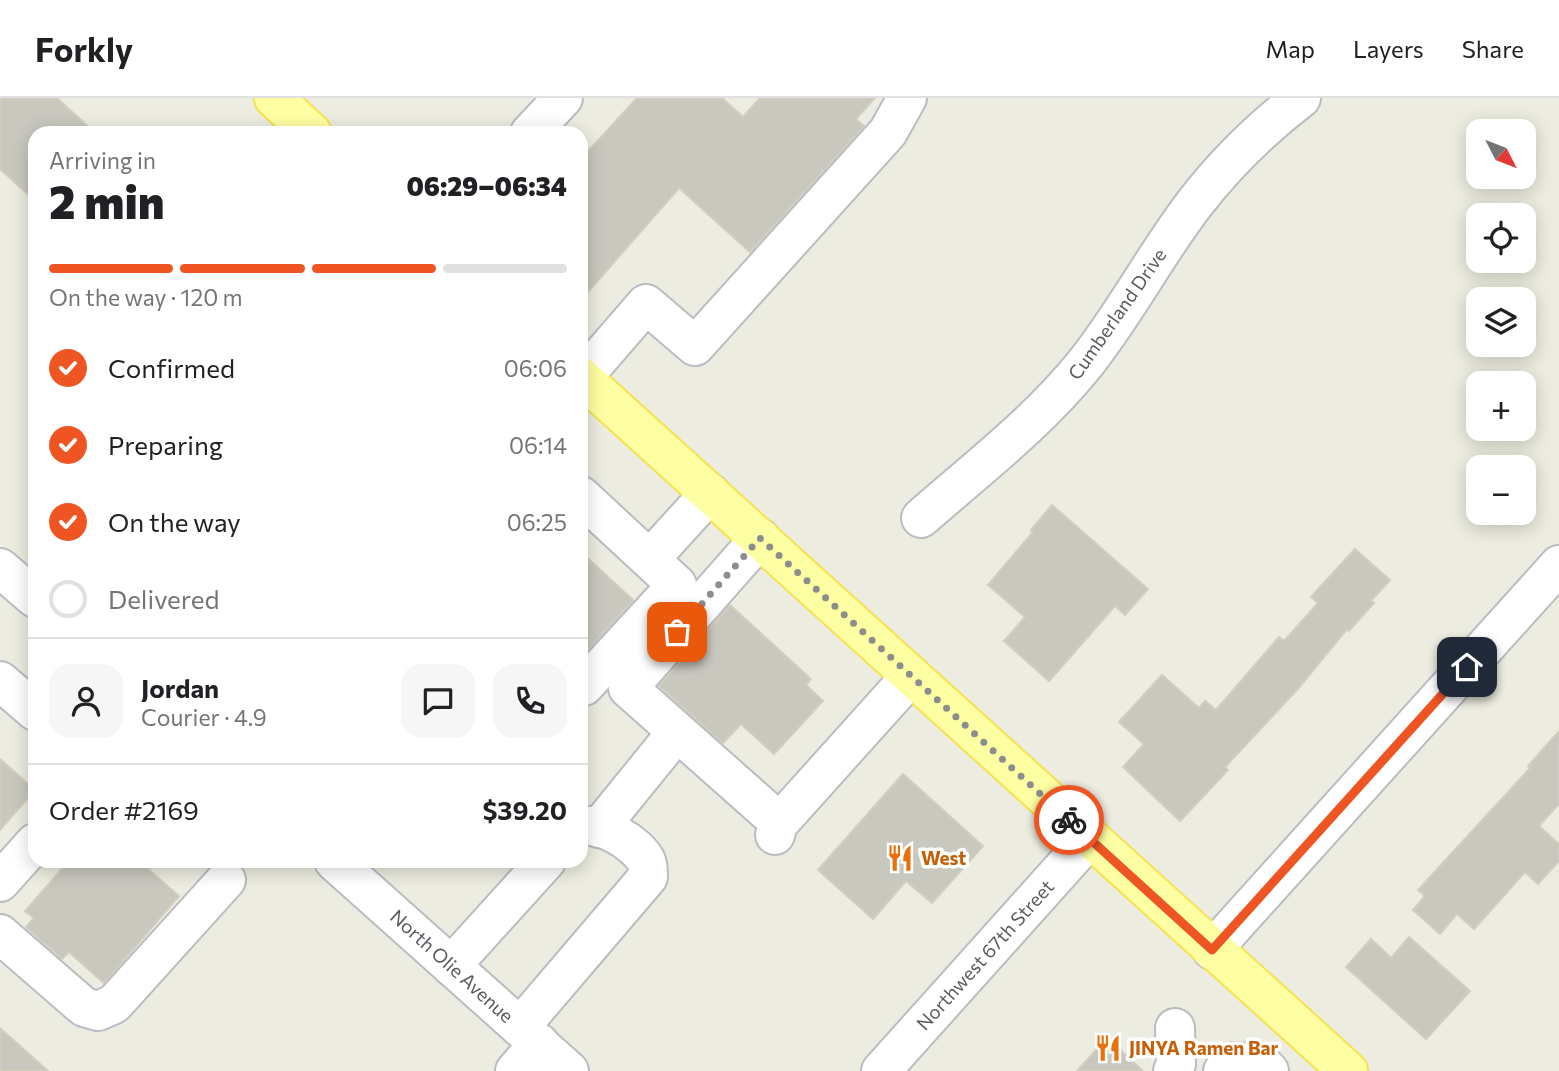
<!DOCTYPE html>
<html lang="en">
<head>
<meta charset="utf-8">
<style>
	body { margin:0; font-family:Commissioner,sans-serif; background:#f6f6f6; color:#202124; height:100vh; display:flex; flex-direction:column; font-size:26px; white-space:nowrap }
	* { box-sizing:border-box; margin:0 }
	p { font-size:23px; color:#757577 }
	.icon { flex:none; width:38px; height:38px; fill:none; stroke:currentColor; stroke-width:2; stroke-linecap:round; stroke-linejoin:round }
	.map { position:relative; flex:1; overflow:hidden }
	.details { position:absolute; left:28px; top:28px; width:560px; height:742px; display:flex; flex-direction:column; background:#fff; border-radius:21px; box-shadow:0 4px 18px #0003 }
	.details>* { flex:none }
	.needle { width:46px; rotate:132deg }
	.fabs { position:absolute; left:1466px; top:21px; display:grid; gap:14px }
	.fabs a { display:grid; place-items:center; width:70px; height:70px; border-radius:14px; background:#fff; box-shadow:0 4px 18px #0003; font-size:35px }
	.pin { position:absolute; display:grid; place-items:center; width:60px; height:60px; color:#fff; margin:-30px; border-radius:14px; box-shadow:0 4px 10px #0006 }
	.courier { position:absolute; display:grid; place-items:center; width:70px; height:70px; margin:-35px; border:5px solid #ef5523; border-radius:50%; background:#fff; color:#222; box-shadow:0 2px 9px #0007 }
	.overview em { font-style:normal; font-weight:800 }
	.overview div { display:flex; flex-direction:column-reverse }
	.overview { display:flex; align-items:center; justify-content:space-between; height:119px; padding:0 21px }
	h1 { font-size:46px; font-weight:800; line-height:52px }
	.bar { display:grid; grid-template-columns:repeat(4,1fr); gap:10px 7px; align-content:center; height:84px; padding:0 21px }
	.bar i { height:9px; border-radius:5px; background:#e0e0e0 }
	.bar .current { background:#ef5523 }
	.bar p { grid-column:span 4 }
	.line { display:flex; align-items:center; gap:18px; padding:0 21px; border-top:2px solid #e0e0e0 }
	.line div { flex:1 }
	.round { display:grid; place-items:center; flex:none; width:74px; height:74px; border-radius:21px; background:#f6f6f6 }
	ol { padding:0 21px; list-style:none }
	li { display:flex; align-items:center; gap:21px; height:77px }
	li p { margin-inline-start:auto }
	li .icon { padding:7px; border-radius:50%; background:#ef5523; color:#fff; stroke-width:4 }
	li:last-child { color:#757577 }
	li i { width:38px; height:38px; border:4px solid #e0e0e0; border-radius:50% }
	header { display:flex; align-items:center; gap:42px; box-sizing:border-box; height:98px; padding:0 35px; background:#fff; border-bottom:2px solid #e0e0e0 }
	header strong { font-size:33px }
	nav { display:flex; gap:38px; margin-inline-start:auto; font-size:24px }
	.map>svg:first-child { display:block }
	.building { fill:#c9c8bf; stroke:#d1cebe; stroke-width:2 }
	.lines { fill:none; stroke-linecap:round; stroke-linejoin:round }
	.minor-casing { stroke:#bbbcc2; stroke-width:42 }
	.major-casing { stroke:#f6e34f; stroke-width:42 }
	.minor { stroke:#fff; stroke-width:38 }
	.major { stroke:#feffa2; stroke-width:38 }
	.done { stroke:#8c8e8d; stroke-width:7; stroke-dasharray:0 12.6 }
	.route { stroke:#ef5523; stroke-width:9 }
	.labels { text-anchor:middle; stroke-width:7; stroke-linejoin:round; paint-order:stroke }
	.street-label { font-size:19px; fill:#595b61; stroke:#fff }
	.food-label { font-size:19px; font-weight:bold; fill:#c56008; stroke:#fff; text-anchor:start }
</style>
</head>
<body>
<header>
<strong>Forkly</strong>
<nav><a>Map</a><a>Layers</a><a>Share</a></nav>
</header>
<div class="map">
<svg width="1559" height="973" viewBox="0 0 1559 973">
	<rect width="100%" height="100%" fill="#ecece0"/>
	<g class="building">
		<polygon points="0,0 57,0 95,35 35,35 35,103 0,71"/>
		<polygon points="637,0 722,0 743,19 760,0 875,0 856,21 864,28 750,154 679,90 581,202 581,61"/>
		<polygon points="1052,407 1148,491 1125,517 1115,508 1049,583 1004,543 1025,519 988,487 1033,434 1031,432"/>
		<polygon points="1355,451 1390,482 1371,503 1374,505 1349,533 1347,531 1297,592 1225,669 1228,672 1180,723 1123,669 1144,646 1119,624 1162,577 1199,610 1205,603 1216,612 1279,539 1284,543 1318,505 1311,499"/>
		<polygon points="581,454 633,502 581,559"/>
		<polygon points="730,507 811,581 806,587 823,603 774,656 741,626 723,645 659,588"/>
		<polygon points="1559,633 1559,706 1539,728 1559,746 1559,763 1538,786 1525,774 1474,831 1457,816 1440,836 1413,812 1425,798 1418,792 1530,670 1528,668"/>
		<polygon points="0,661 35,692 0,732"/>
		<polygon points="903,676 983,748 932,805 906,783 873,821 818,772"/>
		<polygon points="69,763 139,763 179,798 104,885 69,854 62,861 26,829 34,820 25,813"/>
		<polygon points="1409,839 1470,893 1426,941 1346,869 1371,841 1391,860"/>
		<polygon points="0,930 48,973 0,973"/>
		<polygon points="1107,940 1143,973 1077,973"/>
	</g>
	<g class="lines">
		<defs>
			<g id="minor">
				<polyline points="530,35 563,0"/>
				<polyline points="582,280 646,206 695,248 888,34 907,0"/>
				<polyline points="581,398 677,487 584,588 581,584"/>
				<path d="M921 420C977 371 1037 325 1084 267 1125 216 1155 157 1195 105 1225 66 1262 30 1301 0"/>
				<polyline points="760,440 628,590 779,724"/>
				<polyline points="650,461 710,395"/>
				<polyline points="0,470 35,500"/>
				<polyline points="0,583 35,613"/>
				<polyline points="599,730 677,634"/>
				<polyline points="775,737 778,726 911,578"/>
				<polyline points="334,763 569,973"/>
				<polyline points="0,784 35,745"/>
				<polyline points="0,836 84,909 98,913 114,906 226,782"/>
				<polyline points="1212,852 1559,467"/>
				<polyline points="451,868 546,763"/>
				<path d="M520 929 648 779C648 774 648 767 646 763 638 746 599 722 581 729"/>
				<polyline points="515,973 539,945"/>
				<polyline points="881,973 1089,741"/>
				<polyline points="1173,973 1176,966 1175,930"/>
				<polyline points="1223,973 1232,964 1261,965 1269,973"/>
			</g>
			<g id="major">
				<polyline points="274,0 312,35"/>
				<polyline points="581,279 1348,973"/>
			</g>
		</defs>
		<use href="#minor" class="minor-casing"/>
		<use href="#major" class="major-casing"/>
		<use href="#minor" class="minor"/>
		<use href="#major" class="major"/>
	</g>
	<g class="lines">
		<polyline class="done" points="677,534 760,440 1069,722"/>
		<polyline class="route" points="1069,722 1212,852 1467,569"/>
	</g>
	<defs>
		<symbol id="restaurant-bare" viewBox="-9 -9 18 18"><path d="M-5-6h1v4h1v-4h1v4h1v-4h1v5L-1.5 .5V6h-2V.5L-5-1ZM5-6V6H3V1.5H1.5Q1.5-4 5-6Z" fill="#e8710a" stroke="#fff" stroke-width="2.5" paint-order="stroke"/></symbol>
	</defs>
	<g fill-rule="evenodd">
		<use href="#restaurant-bare" x="881" y="741" width="38" height="38"/>
		<use href="#restaurant-bare" x="1089" y="931" width="38" height="38"/>
	</g>
	<g class="labels">
		<g class="street-label">
			<text transform="translate(1117 216) rotate(-55)" y="7">Cumberland Drive</text>
			<text transform="translate(985 857) rotate(-48)" y="7">Northwest 67th Street</text>
			<text transform="translate(452 868) rotate(42)" y="7">North Olie Avenue</text>
		</g>
		<g class="food-label">
			<text x="921" y="767">West</text>
			<text x="1129" y="957">JINYA Ramen Bar</text>
		</g>
	</g>
</svg>
<div class="fabs">
<a><svg class="needle" viewBox="-14 -14 28 28"><path d="M0-13l5 13h-10z" fill="#e53935"/><path d="M0 13l5-13h-10z" fill="#757577"/></svg></a>
<a><svg class="icon" aria-label="locate" viewBox="0 0 24 24"><circle cx="12" cy="12" r="6"/><path d="M12 2v4M12 18v4M2 12h4M18 12h4"/></svg></a>
<a><svg class="icon" aria-label="layers" viewBox="0 0 24 24"><path d="M12 4l9 5-9 5-9-5zM3 14l9 5 9-5"/></svg></a>
<a>+</a>
<a>−</a>
</div>
<div class="pin" style="left:677px;top:534px;background:#ea580c"><svg class="icon" aria-label="bag" viewBox="0 0 24 24"><path d="M5 8h14l-1 12H6zM9 8a3 3 0 0 1 6 0"/></svg></div>
<div class="pin" style="left:1467px;top:569px;background:#1f2937"><svg class="icon" aria-label="home" viewBox="0 0 24 24"><path d="M3 11l9-7 9 7M6 9v11h12V9"/></svg></div>
<div class="courier" style="left:1069px;top:722px"><svg class="icon" aria-label="bike" viewBox="0 0 24 24"><circle cx="6" cy="16" r="4"/><circle cx="18" cy="16" r="4"/><path d="M6 16l4-8h5l3 8M10 8l3 8H6M13 5h3"/></svg></div>
<section class="details">
<div class="overview"><div><h1>2 min</h1><p>Arriving in</p></div><em>06:29–06:34</em></div>
<div class="bar"><i class="current"></i><i class="current"></i><i class="current"></i><i></i><p>On the way · 120 m</p></div>
<ol>
<li><svg class="icon" aria-label="check" viewBox="0 0 24 24"><path d="M5 12l5 5 9-10"/></svg>Confirmed<p>06:06</p></li>
<li><svg class="icon" aria-label="check" viewBox="0 0 24 24"><path d="M5 12l5 5 9-10"/></svg>Preparing<p>06:14</p></li>
<li><svg class="icon" aria-label="check" viewBox="0 0 24 24"><path d="M5 12l5 5 9-10"/></svg>On the way<p>06:25</p></li>
<li><i></i>Delivered</li>
</ol>
<div class="line" style="height:126px"><a class="round"><svg class="icon" aria-label="person" viewBox="0 0 24 24"><circle cx="12" cy="8" r="4"/><path d="M4 21q1-7 8-7t8 7"/></svg></a><div><b>Jordan</b><p>Courier · 4.9</p></div><a class="round"><svg class="icon" aria-label="chat" viewBox="0 0 24 24"><path d="M4 5h16v11H9l-5 4z"/></svg></a><a class="round"><svg class="icon" aria-label="phone" viewBox="0 0 24 24"><path d="M5 4h4l2 5-3 2q2 4 5 5l2-3 5 2v4C11 20 4 13 5 4z"/></svg></a></div>
<div class="line" style="height:91px"><div>Order #2169</div><b>$39.20</b></div>
</section>
</div>
</body>
</html>
